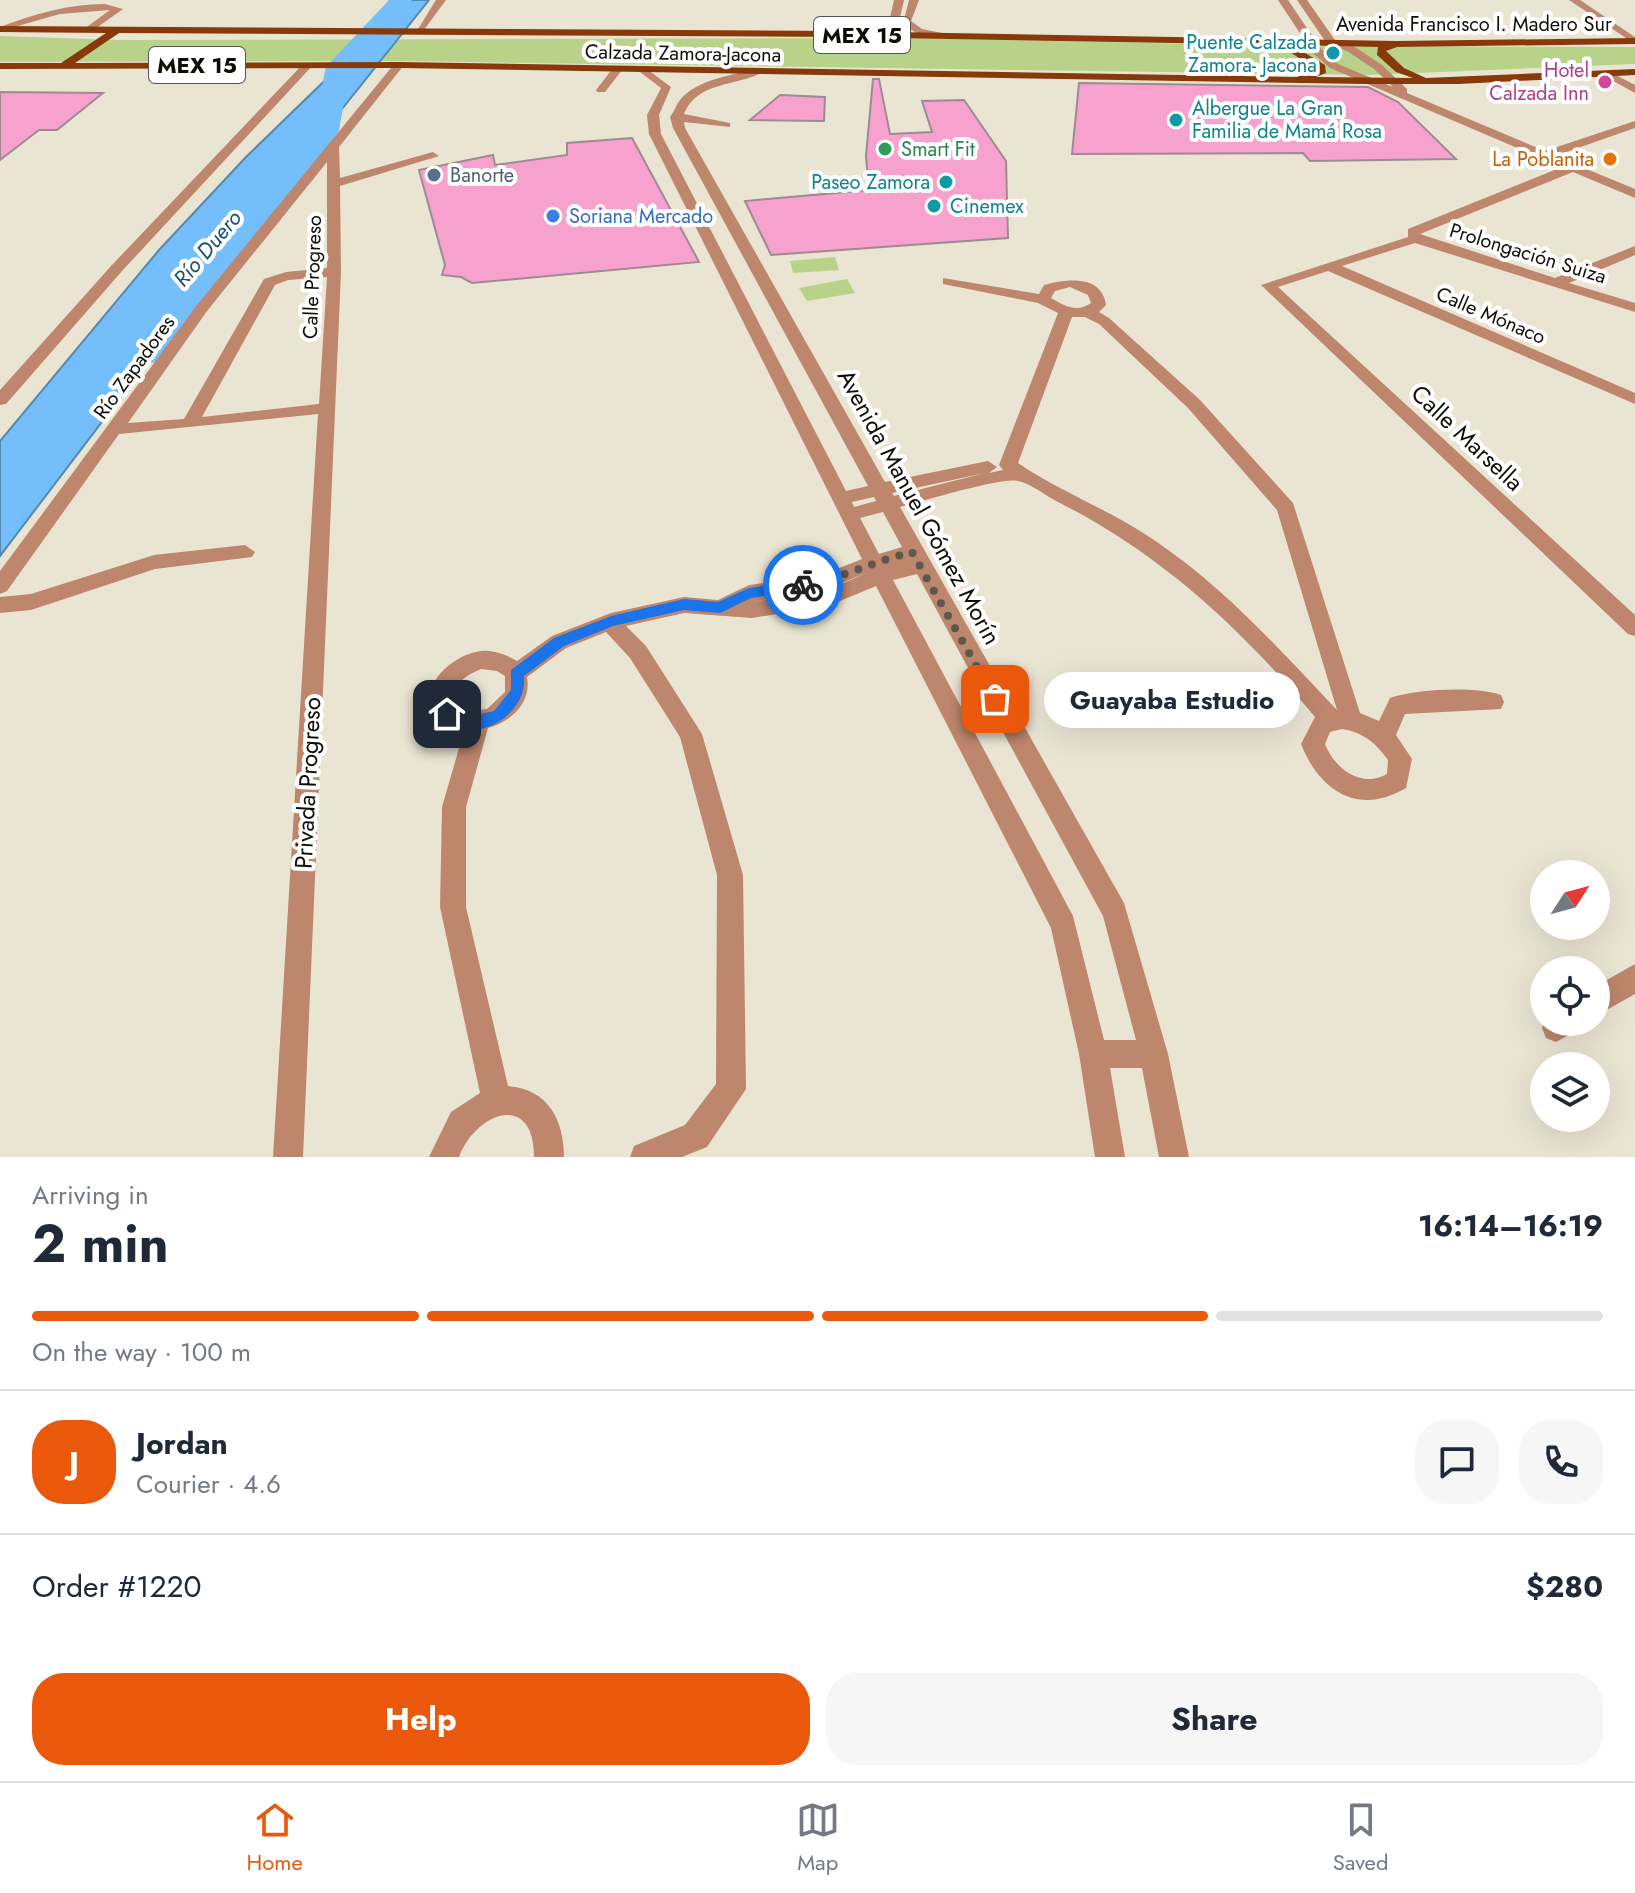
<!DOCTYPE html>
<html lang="en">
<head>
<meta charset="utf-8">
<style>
	body { margin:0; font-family:Jost,sans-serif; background:#f6f6f7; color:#1f2937; height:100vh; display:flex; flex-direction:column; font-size:30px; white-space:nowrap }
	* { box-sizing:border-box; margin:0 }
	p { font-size:26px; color:#747a83 }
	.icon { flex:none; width:44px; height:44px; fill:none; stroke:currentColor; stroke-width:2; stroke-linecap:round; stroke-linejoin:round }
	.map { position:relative; height:1157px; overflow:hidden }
	.side { display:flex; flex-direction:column; background:#fff; flex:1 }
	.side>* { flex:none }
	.needle { width:52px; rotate:54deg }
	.tools { position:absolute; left:1530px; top:860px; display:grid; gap:16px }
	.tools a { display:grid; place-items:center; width:80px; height:80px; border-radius:50%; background:#fff; box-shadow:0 8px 32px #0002; font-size:40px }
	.pin { position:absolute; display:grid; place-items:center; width:68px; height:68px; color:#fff; margin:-34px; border-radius:16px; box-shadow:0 4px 12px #0006 }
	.courier { position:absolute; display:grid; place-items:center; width:80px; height:80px; margin:-40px; border:6px solid #1a73e8; border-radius:50%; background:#fff; color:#222; box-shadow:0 2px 10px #0007 }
	.bubble { position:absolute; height:56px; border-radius:28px; background:#fff; box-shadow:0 8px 32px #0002; font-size:26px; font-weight:700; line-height:56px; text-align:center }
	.overview em { font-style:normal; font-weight:700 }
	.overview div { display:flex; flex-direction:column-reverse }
	.overview { display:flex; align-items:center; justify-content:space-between; height:136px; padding:0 32px }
	h1 { font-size:52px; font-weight:700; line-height:60px }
	.bar { display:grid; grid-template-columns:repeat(4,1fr); gap:12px 8px; align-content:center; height:96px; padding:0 32px }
	.bar i { height:10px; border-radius:6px; background:#e0e1e3 }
	.bar .active { background:#ea580c }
	.bar p { grid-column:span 4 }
	.line { display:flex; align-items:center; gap:20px; padding:0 32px; border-top:2px solid #e0e1e3 }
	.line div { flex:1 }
	.round { display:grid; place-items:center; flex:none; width:84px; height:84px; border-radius:32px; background:#f6f6f7 }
	.button { display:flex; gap:16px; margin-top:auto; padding:16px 32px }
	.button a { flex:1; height:92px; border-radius:32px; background:#ea580c; color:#fff; font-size:32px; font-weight:700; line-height:92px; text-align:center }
	.button a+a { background:#f6f6f7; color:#1f2937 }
	.tabs { display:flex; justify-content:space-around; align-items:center; height:112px; border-top:2px solid #e0e1e3; background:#fff; font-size:22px; color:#747a83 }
	.tabs a { display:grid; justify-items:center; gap:4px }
	.tabs .active { color:#ea580c }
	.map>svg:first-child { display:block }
	.green { fill:#b8d389 }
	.water { fill:#73befb; stroke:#5589b2; stroke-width:2 }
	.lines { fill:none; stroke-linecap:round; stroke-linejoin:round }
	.river { fill:#73befb; fill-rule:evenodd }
	.building { fill:#f7a1ce; stroke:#9d8b94; stroke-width:2 }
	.minor { fill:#be866c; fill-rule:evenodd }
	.major { fill:#87390a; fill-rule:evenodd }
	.route { fill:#1a73e8 }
	.done { stroke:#5b594e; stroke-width:8; stroke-dasharray:0 14.4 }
	.culture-dot { fill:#0f9aa8; stroke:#fff; stroke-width:3 }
	.hotel-dot { fill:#d1479c; stroke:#fff; stroke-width:3 }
	.leisure-dot { fill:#2e9e5b; stroke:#fff; stroke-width:3 }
	.food-dot { fill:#e8710a; stroke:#fff; stroke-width:3 }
	.service-dot { fill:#5c6f8a; stroke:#fff; stroke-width:3 }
	.shop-dot { fill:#3f7fe0; stroke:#fff; stroke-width:3 }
	.labels { text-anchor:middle; stroke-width:8; stroke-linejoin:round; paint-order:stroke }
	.far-street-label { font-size:20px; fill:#0e0d07; stroke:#fff }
	.far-culture-label { font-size:20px; fill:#0d838f; stroke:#fff; text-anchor:end }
	.far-hotel-label { font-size:20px; fill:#b23c85; stroke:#fff; text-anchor:end }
	.far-leisure-label { font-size:20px; fill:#27864d; stroke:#fff; text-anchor:start }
	.far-food-label { font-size:20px; fill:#c56008; stroke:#fff; text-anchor:end }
	.far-service-label { font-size:20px; fill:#4e5e75; stroke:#fff; text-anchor:start }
	.far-shop-label { font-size:20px; fill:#366cbe; stroke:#fff; text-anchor:start }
	.shield { fill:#fff; stroke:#565651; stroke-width:2 }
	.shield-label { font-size:22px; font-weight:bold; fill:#0e0d07 }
	.far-water-label { font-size:22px; font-style:italic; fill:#1a5078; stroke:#fff }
	.street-label { font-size:24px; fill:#0e0d07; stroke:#fff }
</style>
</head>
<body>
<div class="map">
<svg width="1635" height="1157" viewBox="0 0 1635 1157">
	<rect width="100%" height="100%" fill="#eae5d3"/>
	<g class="green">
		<polygon points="0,36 117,40 902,38 1302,46 1635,47 1635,64 1369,75 390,61 0,62"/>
		<polygon points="835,257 839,270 793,273 790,261"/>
		<polygon points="847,279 855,293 807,301 799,288"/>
	</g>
	<polygon class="water" points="402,0 429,0 295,168 0,556 0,441 159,250 246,157 382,25"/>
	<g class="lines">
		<polygon class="river" points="389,0 412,0 350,69 337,141 333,147 165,360 152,363 139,360 134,352 139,344 310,140 326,67"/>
	</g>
	<g class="building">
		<polygon points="873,79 879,79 890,134 932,132 922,101 964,100 1006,161 1008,238 771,255 745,201 869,190 866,156"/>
		<polygon points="1079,83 1368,87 1398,102 1456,159 1310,161 1303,153 1072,154"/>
		<polygon points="0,92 103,93 57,130 39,130 0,160"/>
		<polygon points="780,95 825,97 824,121 750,120"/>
		<polygon points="632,138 699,262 472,283 461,277 442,275 445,265 419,170 493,155 495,165 567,155 567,143"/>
	</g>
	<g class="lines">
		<g class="minor">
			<polygon points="436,0 446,0 421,34 415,34"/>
			<polygon points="894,0 904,0 896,35 891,38 886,35"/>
			<polygon points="909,0 919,0 911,21 922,29 947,34 947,38 916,33 903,24"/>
			<polygon points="1278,0 1288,0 1321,49 1338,64 1393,87 1374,69 1347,51 1327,44 1297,0 1307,0 1335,40 1355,47 1382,65 1407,89 1407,93 1545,151 1635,121 1635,128 1555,156 1635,189 1635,198 1573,172 1420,234 1555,278 1635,246 1635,255 1569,283 1635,303 1635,312 1415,243 1342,266 1635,393 1635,404 1328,271 1278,287 1635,615 1635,636 1628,634 1261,285 1408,237 1408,229 1562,167 1330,68 1313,53"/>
			<polygon points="1569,0 1580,0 1635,37 1635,44"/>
			<path d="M105 4 123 9 92 31 84 29 110 10 60 14 0 31V27C34 14 69 4 105 4Z"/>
			<polygon points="304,63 313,65 122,271 6,404 0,405 0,390 112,265"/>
			<path d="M395 63 404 65 339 147 340 178 433 152 439 156 340 186 341 272 303 1157H273L318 414 119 434 7 591 0 594V571L197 305ZM327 162V268L286 272 264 279 184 419 128 423 207 311ZM327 277 319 404 202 417 275 285 288 280Z"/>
			<path d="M644 67 671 87 659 115 661 134 846 491 868 486 673 128 670 117C674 112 676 105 680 100 697 79 733 75 758 69L763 72C737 87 698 80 684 114L730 123V127L684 122 685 128 885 482 988 461 997 467 989 473 1003 470 999 465 1058 313 1038 303 943 284V278L1039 294 1044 285C1066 279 1102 274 1106 305L1099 312 1109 318 1200 400 1293 503 1360 713 1379 721 1390 698C1416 689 1475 686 1501 695L1504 702 1501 709 1405 714 1396 735 1412 759 1406 788C1359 816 1320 792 1301 744L1315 717C1242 629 1159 552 1056 501 1045 495 1030 483 1018 481 1001 477 921 502 900 507L1124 903 1168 1054 1189 1157H1159L1142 1068H1110L1125 1157H1095L1079 1054 1051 928 876 586 828 606 752 618 684 613 626 626 646 646 702 734 743 875 746 1089 707 1147 682 1157H630L634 1146 685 1125 716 1084 717 875 680 737 630 658 606 632 566 648 527 677C532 703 510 722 488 728L466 807V907L508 1086C548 1089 564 1120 564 1157H534C534 1091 476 1112 459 1157H429L451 1112 480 1093 440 907 442 807 464 731 447 728C442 722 434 715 432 708 422 680 456 654 481 651 493 650 507 655 517 661L552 636 611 613 684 597 718 600 749 585 822 575 862 559 649 134 647 115 661 88 640 72 639 70ZM1070 287 1088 295 1091 303C1077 313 1065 306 1051 298L1055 291ZM1072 317H1085L1099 324 1188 408 1277 510 1337 710C1280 650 1226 589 1157 542 1113 511 1062 493 1018 463ZM985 473 894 496 892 493ZM874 497 876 501 854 507 852 502ZM883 512 902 547 879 554 860 518ZM869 572 825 591 750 602 824 590ZM917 574 1103 916 1136 1040H1104L1073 916 893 580ZM481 669 497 671 505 676V692L487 709 461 712 453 703C452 684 465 676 481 669ZM1342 729C1363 732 1376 743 1388 760L1387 774C1361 789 1334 768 1325 744L1330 732Z"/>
			<polygon points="613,68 622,70 605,92 597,92 596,90"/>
			<polygon points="1608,71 1635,85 1635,93 1604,76 1603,74"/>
			<polygon points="245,545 255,552 252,557 155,569 31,610 0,613 0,597 31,594 154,555"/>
			<polygon points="1635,964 1635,994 1596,1016 1596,986"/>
			<polygon points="1544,1022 1579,1022 1575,1032 1556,1042 1546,1038 1542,1028"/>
		</g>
		<path class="major" d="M0 26 837 31 1396 41 1635 38V44L1397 47 1386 51 1404 68 1426 78 1635 69V75L1459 84H1366L399 68 0 69V63H61L106 33 0 32ZM119 33 837 37 1279 45 1316 69 1297 77 399 62 75 63ZM1292 45 1378 47 1377 55 1396 72 1413 78 1316 77 1326 73 1325 65Z"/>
	</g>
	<path class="route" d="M803 580 808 581V589L751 598 720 613 684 610 613 626 564 646 524 676C529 717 466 752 439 714L447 708 467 717 494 711 511 690V670L554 638 611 616 684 599 718 602 749 588Z"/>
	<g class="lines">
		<path class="done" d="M803 585C840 579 875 561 912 552L995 699"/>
	</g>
	<g class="culture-dot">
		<circle cx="1333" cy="53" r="8"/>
		<circle cx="1176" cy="120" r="8"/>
		<circle cx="946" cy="182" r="8"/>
		<circle cx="934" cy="206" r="8"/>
	</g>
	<circle class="hotel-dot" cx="1605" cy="82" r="8"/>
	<circle class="leisure-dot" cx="885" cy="149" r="8"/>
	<circle class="food-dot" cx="1610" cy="159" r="8"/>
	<circle class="service-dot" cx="434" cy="175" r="8"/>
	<circle class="shop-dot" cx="553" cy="216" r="8"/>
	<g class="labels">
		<g class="far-street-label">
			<text x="1474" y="31">Avenida Francisco I. Madero Sur</text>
			<text transform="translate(683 53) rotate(1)" y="7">Calzada Zamora-Jacona</text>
			<text transform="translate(1528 253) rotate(17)" y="7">Prolongación Suiza</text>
			<text transform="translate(312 277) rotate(-88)" y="7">Calle Progreso</text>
			<text transform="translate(1491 315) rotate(23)" y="7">Calle Mónaco</text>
			<text transform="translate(134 367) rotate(-54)" y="7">Río Zapadores</text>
		</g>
		<g class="far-culture-label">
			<text x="1317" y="49">Puente Calzada<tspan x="1317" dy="23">Zamora- Jacona</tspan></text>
			<text x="1192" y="115" text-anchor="start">Albergue La Gran<tspan x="1192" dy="23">Familia de Mamá Rosa</tspan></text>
			<text x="930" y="189">Paseo Zamora</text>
			<text x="950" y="213" text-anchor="start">Cinemex</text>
		</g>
		<g class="far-hotel-label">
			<text x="1589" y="77">Hotel<tspan x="1589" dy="23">Calzada Inn</tspan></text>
		</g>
		<g class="far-leisure-label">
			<text x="901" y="156">Smart Fit</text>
		</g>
		<g class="far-food-label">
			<text x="1594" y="166">La Poblanita</text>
		</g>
		<g class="far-service-label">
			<text x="450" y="182">Banorte</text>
		</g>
		<g class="far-shop-label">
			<text x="569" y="223">Soriana Mercado</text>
		</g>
		<g class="shield">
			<rect x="814" y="17" width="96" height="36" rx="6"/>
			<rect x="149" y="47" width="96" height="36" rx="6"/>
		</g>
		<g class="shield-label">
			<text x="862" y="43">MEX 15</text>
			<text x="197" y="73">MEX 15</text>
		</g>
		<g class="far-water-label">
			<text transform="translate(207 248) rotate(-50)" y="8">Río Duero</text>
		</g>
		<g class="street-label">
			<text transform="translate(1467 438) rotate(43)" y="8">Calle Marsella</text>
			<text transform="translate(919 507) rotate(61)" y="8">Avenida Manuel Gómez Morín</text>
			<text transform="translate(308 783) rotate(-87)" y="8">Privada Progreso</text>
		</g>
	</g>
</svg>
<div class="tools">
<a><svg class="needle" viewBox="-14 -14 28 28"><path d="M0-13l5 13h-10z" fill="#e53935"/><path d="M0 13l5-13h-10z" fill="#747a83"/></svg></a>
<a><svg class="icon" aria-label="locate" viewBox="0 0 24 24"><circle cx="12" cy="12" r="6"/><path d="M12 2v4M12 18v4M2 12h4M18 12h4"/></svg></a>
<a><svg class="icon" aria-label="layers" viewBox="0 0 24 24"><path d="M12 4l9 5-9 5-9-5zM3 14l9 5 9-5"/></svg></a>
</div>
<div class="pin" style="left:995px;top:699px;background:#ea580c"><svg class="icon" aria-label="bag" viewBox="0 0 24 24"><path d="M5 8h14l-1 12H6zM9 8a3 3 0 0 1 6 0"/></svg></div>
<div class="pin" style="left:447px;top:714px;background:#1f2937"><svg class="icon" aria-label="home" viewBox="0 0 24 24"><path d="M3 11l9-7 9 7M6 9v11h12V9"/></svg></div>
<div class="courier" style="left:803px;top:585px"><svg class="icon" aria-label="bike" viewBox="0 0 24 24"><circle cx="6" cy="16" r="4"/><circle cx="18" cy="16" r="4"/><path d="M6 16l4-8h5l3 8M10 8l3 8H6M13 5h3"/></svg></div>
<div class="bubble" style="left:1044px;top:672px;width:256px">Guayaba Estudio</div>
</div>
<section class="side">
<div class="overview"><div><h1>2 min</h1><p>Arriving in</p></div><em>16:14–16:19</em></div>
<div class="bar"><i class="active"></i><i class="active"></i><i class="active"></i><i></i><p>On the way · 100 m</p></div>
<div class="line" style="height:144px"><b class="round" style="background:#ea580c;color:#fff">J</b><div><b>Jordan</b><p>Courier · 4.6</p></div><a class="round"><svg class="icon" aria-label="chat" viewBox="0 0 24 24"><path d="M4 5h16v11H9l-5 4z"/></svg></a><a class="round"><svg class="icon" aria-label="phone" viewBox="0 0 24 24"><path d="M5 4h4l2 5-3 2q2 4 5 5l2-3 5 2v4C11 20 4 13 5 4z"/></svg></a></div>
<div class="line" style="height:104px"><div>Order #1220</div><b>$280</b></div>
<div class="button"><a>Help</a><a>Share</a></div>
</section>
<nav class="tabs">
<a class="active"><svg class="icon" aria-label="home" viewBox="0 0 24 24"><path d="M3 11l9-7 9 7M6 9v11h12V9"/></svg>Home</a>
<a><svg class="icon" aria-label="map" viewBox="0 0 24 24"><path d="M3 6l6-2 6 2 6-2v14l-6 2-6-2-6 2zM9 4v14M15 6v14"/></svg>Map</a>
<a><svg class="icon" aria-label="saved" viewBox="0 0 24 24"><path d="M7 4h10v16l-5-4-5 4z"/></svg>Saved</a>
</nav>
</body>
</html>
